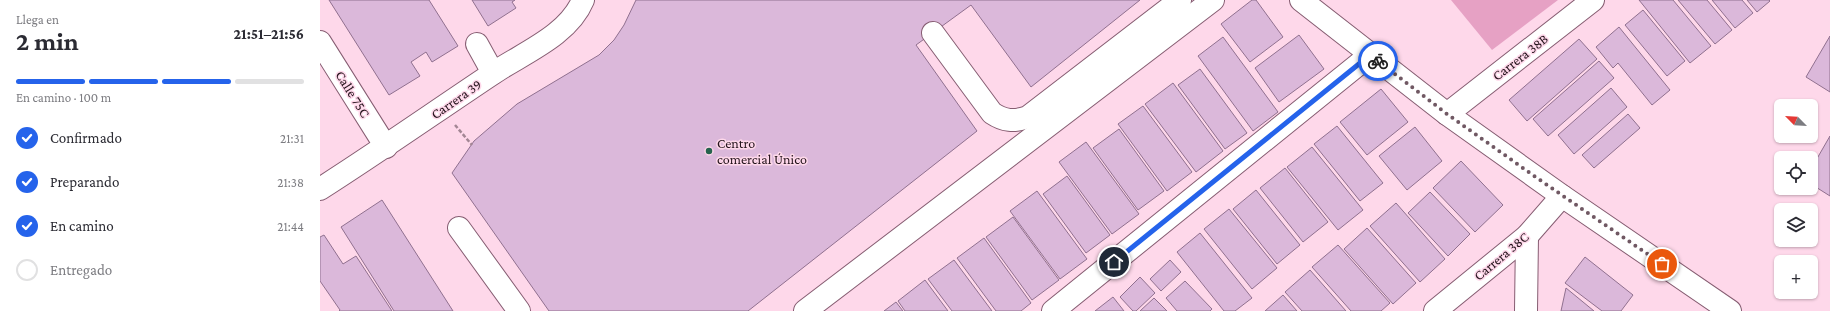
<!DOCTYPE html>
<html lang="es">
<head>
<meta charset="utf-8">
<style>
	body { margin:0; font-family:"Crimson Pro",serif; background:#f7f7f7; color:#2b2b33; height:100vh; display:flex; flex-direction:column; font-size:15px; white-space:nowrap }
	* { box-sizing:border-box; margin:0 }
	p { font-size:13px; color:#7c7c81 }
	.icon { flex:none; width:22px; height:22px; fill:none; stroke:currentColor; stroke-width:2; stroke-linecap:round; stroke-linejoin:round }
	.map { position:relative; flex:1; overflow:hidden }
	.details { display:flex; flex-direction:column; background:#fff; width:320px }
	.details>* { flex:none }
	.needle { width:26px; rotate:294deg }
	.buttons { position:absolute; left:1454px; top:99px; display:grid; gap:8px }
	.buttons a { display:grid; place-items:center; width:44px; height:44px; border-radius:6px; background:#fff; box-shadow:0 1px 3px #0004; font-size:20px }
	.pin { position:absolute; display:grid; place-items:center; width:34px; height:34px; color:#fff; margin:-17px; border:2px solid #fff; border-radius:50%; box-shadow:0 1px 4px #0007 }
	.courier { position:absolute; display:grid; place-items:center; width:40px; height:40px; margin:-20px; border:3px solid #2563eb; border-radius:50%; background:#fff; color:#222; box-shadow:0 1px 5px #0007 }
	.overview em { font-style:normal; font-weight:700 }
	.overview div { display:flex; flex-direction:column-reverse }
	.overview { display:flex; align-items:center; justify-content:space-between; height:68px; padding:0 16px }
	h1 { font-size:26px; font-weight:700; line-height:30px }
	.bar { display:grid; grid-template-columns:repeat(4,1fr); gap:6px 4px; align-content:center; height:48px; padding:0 16px }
	.bar i { height:5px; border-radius:3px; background:#e1e1e2 }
	.bar .active { background:#2563eb }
	.bar p { grid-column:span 4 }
	ol { padding:0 16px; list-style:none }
	li { display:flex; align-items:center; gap:12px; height:44px }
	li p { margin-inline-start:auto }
	li .icon { padding:4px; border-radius:50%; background:#2563eb; color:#fff; stroke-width:4 }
	li:last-child { color:#7c7c81 }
	li i { width:22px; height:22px; border:2px solid #e1e1e2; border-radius:50% }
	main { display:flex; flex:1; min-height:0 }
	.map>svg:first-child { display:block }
	.green { fill:#e6a1c4 }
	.building { fill:#dbb8da; stroke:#90708f }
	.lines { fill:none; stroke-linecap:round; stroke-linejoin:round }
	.minor-casing { stroke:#865d72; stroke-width:24 }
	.path { stroke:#a38694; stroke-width:2.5; stroke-dasharray:4 2; stroke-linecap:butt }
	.minor { stroke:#fff; stroke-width:22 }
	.done { stroke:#705863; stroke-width:4; stroke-dasharray:0 7.2 }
	.route { stroke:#2563eb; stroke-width:5 }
	.poi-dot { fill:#26634e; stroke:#fed8ea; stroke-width:1.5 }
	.labels { text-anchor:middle; stroke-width:3; stroke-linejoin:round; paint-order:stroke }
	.street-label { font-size:14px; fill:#23131b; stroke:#fed8ea }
	.poi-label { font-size:14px; fill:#23131b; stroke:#fed8ea; text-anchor:start }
</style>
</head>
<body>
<main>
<section class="details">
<div class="overview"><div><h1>2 min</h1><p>Llega en</p></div><em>21:51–21:56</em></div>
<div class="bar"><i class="active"></i><i class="active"></i><i class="active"></i><i></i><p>En camino · 100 m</p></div>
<ol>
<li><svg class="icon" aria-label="check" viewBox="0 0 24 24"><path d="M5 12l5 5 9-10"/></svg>Confirmado<p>21:31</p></li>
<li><svg class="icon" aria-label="check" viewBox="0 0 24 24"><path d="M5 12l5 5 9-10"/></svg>Preparando<p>21:38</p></li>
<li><svg class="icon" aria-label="check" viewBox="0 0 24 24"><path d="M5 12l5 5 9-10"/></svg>En camino<p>21:44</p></li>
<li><i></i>Entregado</li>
</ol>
</section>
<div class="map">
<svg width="1510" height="311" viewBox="0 0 1510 311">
	<rect width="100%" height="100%" fill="#fed8ea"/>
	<polygon class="green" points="1131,0 1238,0 1172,50"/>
	<g class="building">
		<polygon points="9,0 109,0 138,46 112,62 106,52 91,62 100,76 69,95"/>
		<polygon points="152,0 195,0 192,2 196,8 168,26"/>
		<polygon points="316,0 820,0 711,87 651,5 596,45 657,131 428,311 229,311 132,173 154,141 197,104 279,55 294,40 304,25"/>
		<polygon points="932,0 936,0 963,37 930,62 901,24"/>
		<polygon points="1319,0 1353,0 1391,46 1370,63"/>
		<polygon points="1358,0 1387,0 1412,30 1395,44"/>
		<polygon points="1392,0 1422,0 1433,13 1415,28"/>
		<polygon points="1427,0 1449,0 1450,1 1437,12"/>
		<polygon points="1323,10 1365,61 1347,76 1305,25"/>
		<polygon points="1299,27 1350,90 1332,105 1298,63 1293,68 1276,47"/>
		<polygon points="979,35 1004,69 959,102 935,68"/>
		<polygon points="1510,36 1510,92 1486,77"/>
		<polygon points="903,37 958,112 933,131 878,56"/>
		<polygon points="1259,39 1277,59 1207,121 1189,100"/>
		<polygon points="1279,61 1294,78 1228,136 1213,119"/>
		<polygon points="880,69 927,133 905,149 858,85"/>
		<polygon points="853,83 903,151 876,172 825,104"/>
		<polygon points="1291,88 1307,107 1254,154 1238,135"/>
		<polygon points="1061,89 1088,122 1047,155 1020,122"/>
		<polygon points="823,106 872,172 847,191 798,124"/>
		<polygon points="1308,114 1320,128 1274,168 1262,155"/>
		<polygon points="1017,126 1063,183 1040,201 994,144"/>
		<polygon points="1095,127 1122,161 1087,190 1059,156"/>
		<polygon points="799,129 844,191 818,210 773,148"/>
		<polygon points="1510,136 1510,196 1491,184 1491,169"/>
		<polygon points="766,142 819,214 792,234 739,162"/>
		<polygon points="992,147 1043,210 1018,230 967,167"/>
		<polygon points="1141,161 1183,205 1155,232 1113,188"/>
		<polygon points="965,168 1008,222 983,242 940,188"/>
		<polygon points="747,176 790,235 766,253 723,194"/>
		<polygon points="936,190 980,245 957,264 913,209"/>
		<polygon points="717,191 767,259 740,279 690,211"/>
		<polygon points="1110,192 1150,234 1128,256 1088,213"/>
		<polygon points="62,200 133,311 74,311 21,227"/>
		<polygon points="1076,203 1125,259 1100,282 1050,226"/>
		<polygon points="909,209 957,268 932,289 884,229"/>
		<polygon points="693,217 739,280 712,300 666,237"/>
		<polygon points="1047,228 1096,283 1073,304 1024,249"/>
		<polygon points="880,233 932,298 915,311 904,311 857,252"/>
		<polygon points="4,235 23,264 36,256 72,311 19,311 20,310 0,281 0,237"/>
		<polygon points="664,238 711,303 701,311 676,311 637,258"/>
		<polygon points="1018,245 1070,303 1061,311 1031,311 992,267"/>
		<polygon points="1265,257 1313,295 1301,311 1282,311 1245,283"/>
		<polygon points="634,260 672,311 632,311 608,279"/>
		<polygon points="850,260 861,272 841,291 830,279"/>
		<polygon points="990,270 1026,311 982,311 965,292"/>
		<polygon points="820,277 835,293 816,311 813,311 800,297"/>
		<polygon points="605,280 628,311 585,311 578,301"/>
		<polygon points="865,281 892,309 890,311 857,311 846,298"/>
		<polygon points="1246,288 1274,311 1241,311"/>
		<polygon points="963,295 977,311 945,311"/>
		<polygon points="793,297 804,311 775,311"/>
		<polygon points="834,298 847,311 820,311"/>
		<polygon points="576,302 583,311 564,311"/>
	</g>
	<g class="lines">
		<defs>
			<g id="minor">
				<polyline points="981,0 1127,114 1242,196 1410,311"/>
				<path d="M613 33 672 113C684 121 694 122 708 117L860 0"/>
				<polyline points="0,42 66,147"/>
				<polyline points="157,44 173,73"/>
				<polyline points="1127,114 1273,0"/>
				<path d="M0 189C58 152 115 112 172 74 203 53 248 36 263 0"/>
				<polyline points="139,228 199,311"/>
				<polyline points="485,311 893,0"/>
				<polyline points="733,311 1050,55"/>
				<polyline points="1115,311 1207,236 1242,196"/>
				<polyline points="1206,311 1207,236"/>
			</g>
		</defs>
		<use href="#minor" class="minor-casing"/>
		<polyline class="path" points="135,125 152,145"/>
		<use href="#minor" class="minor"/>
	</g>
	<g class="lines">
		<polyline class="done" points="1058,61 1127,114 1217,178 1342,264"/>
		<polyline class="route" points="794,262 1050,55 1058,61"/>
	</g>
	<circle class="poi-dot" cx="389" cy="151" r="4"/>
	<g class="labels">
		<g class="street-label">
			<text transform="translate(1200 57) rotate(-38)" y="5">Carrera 38B</text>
			<text transform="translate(33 94) rotate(58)" y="5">Calle 75C</text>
			<text transform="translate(136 99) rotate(-35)" y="5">Carrera 39</text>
			<text transform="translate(1181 256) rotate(-40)" y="5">Carrera 38C</text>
		</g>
		<g class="poi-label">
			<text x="397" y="148">Centro<tspan x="397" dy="16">comercial Único</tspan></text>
		</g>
	</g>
</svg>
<div class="buttons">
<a><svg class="needle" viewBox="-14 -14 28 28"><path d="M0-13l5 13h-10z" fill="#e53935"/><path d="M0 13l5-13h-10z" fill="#7c7c81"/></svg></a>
<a><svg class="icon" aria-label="locate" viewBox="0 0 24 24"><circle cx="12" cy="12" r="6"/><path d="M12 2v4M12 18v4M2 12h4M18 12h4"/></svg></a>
<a><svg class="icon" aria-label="layers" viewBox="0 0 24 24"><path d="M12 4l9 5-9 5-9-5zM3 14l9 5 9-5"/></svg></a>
<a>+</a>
</div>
<div class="pin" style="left:1342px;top:264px;background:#ea580c"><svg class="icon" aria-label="bag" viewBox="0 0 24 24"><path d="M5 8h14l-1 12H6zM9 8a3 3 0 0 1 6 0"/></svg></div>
<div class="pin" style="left:794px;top:262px;background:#1f2937"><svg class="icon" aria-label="home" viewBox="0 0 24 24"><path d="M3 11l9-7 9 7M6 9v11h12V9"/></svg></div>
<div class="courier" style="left:1058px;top:61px"><svg class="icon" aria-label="bike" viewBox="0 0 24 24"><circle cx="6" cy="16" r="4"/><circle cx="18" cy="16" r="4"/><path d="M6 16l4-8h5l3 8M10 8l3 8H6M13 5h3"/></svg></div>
</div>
</main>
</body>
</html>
